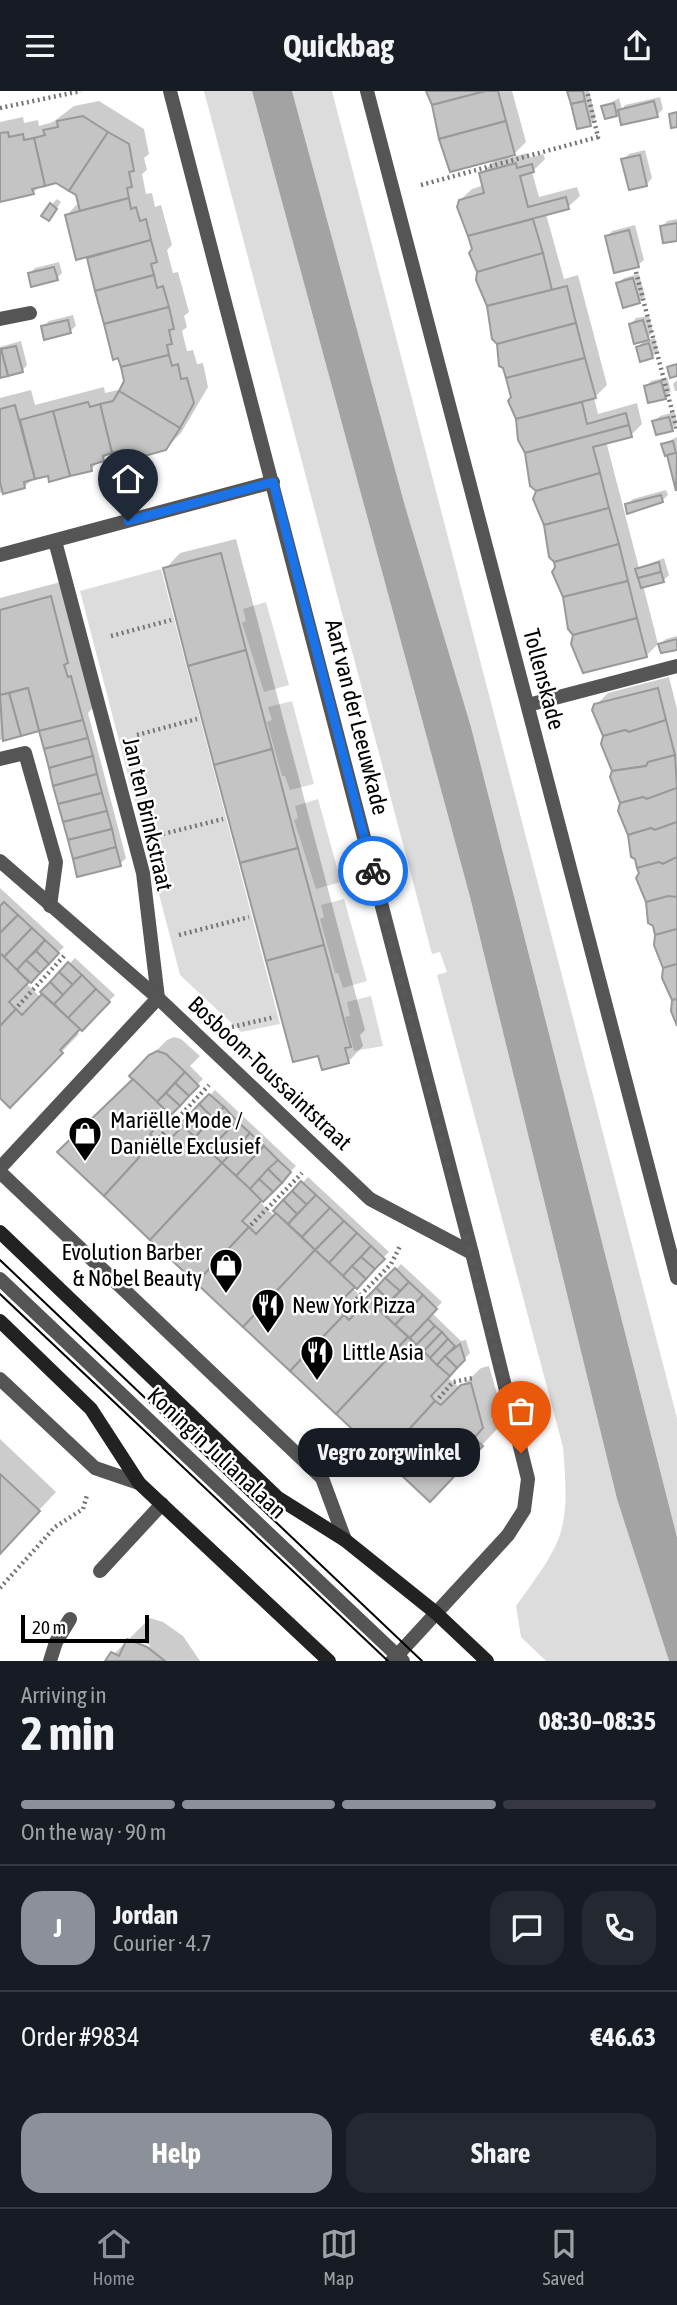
<!DOCTYPE html>
<html lang="en">
<head>
<meta charset="utf-8">
<style>
	body { margin:0; font-family:"Asap Condensed",sans-serif; background:#242831; color:#f1f3f6; height:100vh; display:flex; flex-direction:column; font-size:26px; white-space:nowrap }
	* { box-sizing:border-box; margin:0 }
	p { font-size:23px; color:#9ea1a6 }
	.icon { flex:none; width:38px; height:38px; fill:none; stroke:currentColor; stroke-width:2; stroke-linecap:round; stroke-linejoin:round }
	.map { position:relative; height:1570px; overflow:hidden }
	.panel { display:flex; flex-direction:column; background:#171b24; flex:1 }
	.panel>* { flex:none }
	.scale { position:absolute; left:21px; bottom:18px; width:128px; box-sizing:border-box; padding-left:7px; border:4px solid #000; border-top:0; font-size:19px; line-height:24px; white-space:nowrap; color:#000; -webkit-text-stroke:5px #fff; paint-order:stroke }
	.pin { position:absolute; display:grid; place-items:center; width:60px; height:60px; color:#fff; margin:-72px -30px; border-radius:50% 50% 50% 0; rotate:-45deg; box-shadow:0 0 7px #0007 }
	.pin .icon { rotate:45deg }
	.courier { position:absolute; display:grid; place-items:center; width:70px; height:70px; margin:-35px; border:5px solid #1a73e8; border-radius:50%; background:#fff; color:#222; box-shadow:0 2px 9px #0007 }
	.bubble { position:absolute; height:49px; border-radius:21px; background:#171b24; box-shadow:0 4px 10px #0003; font-size:23px; font-weight:700; line-height:49px; text-align:center }
	.head em { font-style:normal; font-weight:700 }
	.head div { display:flex; flex-direction:column-reverse }
	.head { display:flex; align-items:center; justify-content:space-between; height:119px; padding:0 21px }
	h1 { font-size:46px; font-weight:700; line-height:52px }
	.bar { display:grid; grid-template-columns:repeat(4,1fr); gap:10px 7px; align-content:center; height:84px; padding:0 21px }
	.bar i { height:9px; border-radius:5px; background:#363941 }
	.bar .current { background:#8c9099 }
	.bar p { grid-column:span 4 }
	.line { display:flex; align-items:center; gap:18px; padding:0 21px; border-top:2px solid #363941 }
	.line div { flex:1 }
	.round { display:grid; place-items:center; flex:none; width:74px; height:74px; border-radius:21px; background:#242831 }
	.action { display:flex; gap:14px; margin-top:auto; padding:14px 21px }
	.action a { flex:1; height:80px; border-radius:21px; background:#8c9099; color:#fff; font-size:28px; font-weight:700; line-height:80px; text-align:center }
	.action a+a { background:#242831; color:#f1f3f6 }
	header { display:flex; justify-content:space-between; align-items:center; height:91px; padding:0 21px; background:#171b24; font-size:32px; font-weight:700 }
	.menu { display:flex; justify-content:space-around; align-items:center; height:98px; border-top:2px solid #363941; background:#171b24; font-size:19px; color:#9ea1a6 }
	.menu a { display:grid; justify-items:center; gap:4px }
	.menu .current { color:#8c9099 }
	.map>svg:first-child { display:block }
	.green { fill:#dcdcdc }
	.water { fill:#a3a3a3 }
	.shadow { fill:#0003; fill-rule:evenodd }
	.building { fill:#c4c4c4; stroke:#999; stroke-width:2 }
	.lines { fill:none; stroke-linecap:round; stroke-linejoin:round }
	.path { stroke:#777; stroke-width:4.5; stroke-dasharray:2 3.5; stroke-linecap:butt }
	.lane { stroke:#555; stroke-width:14 }
	.street { stroke:#555; stroke-width:14 }
	.secondary { stroke:#222; stroke-width:14 }
	.tram { stroke:#000; stroke-width:2 }
	.done { stroke:#595959; stroke-width:7; stroke-dasharray:0 12.6 }
	.route { stroke:#1a73e8; stroke-width:9 }
	.labels { text-anchor:middle; stroke-width:5; stroke-linejoin:round; paint-order:stroke }
	.street-label { font-size:23px; fill:#000; stroke:#fff }
	.poi-label { font-size:23px; fill:#000; stroke:#fff; text-anchor:start }
</style>
</head>
<body>
<header><svg class="icon" aria-label="menu" viewBox="0 0 24 24"><path d="M4 6h16M4 12h16M4 18h16"/></svg>Quickbag<svg class="icon" aria-label="share" viewBox="0 0 24 24"><path d="M12 15V3M7 8l5-5 5 5M5 13v7h14v-7"/></svg></header>
<div class="map">
<svg width="677" height="1570" viewBox="0 0 677 1570">
	<rect width="100%" height="100%" fill="#fff"/>
	<g class="green">
		<path d="M204 0H252L470 806 617 1408 669 1570H546L521 1546 516 1515C565 1448 570 1440 563 1356L437 884 447 881 440 861 432 863Z"/>
		<polygon points="292,0 332,0 677,1327 677,1446 471,636 405,415"/>
		<polygon points="161,478 280,933 241,941 180,884 172,853 80,500"/>
		<polygon points="266,511 289,594 264,601 242,532 246,530 243,518"/>
		<polygon points="292,610 314,693 290,699 285,685 282,685 267,631 272,629 268,616"/>
		<polygon points="318,708 341,791 316,798 294,729 298,727 295,715"/>
		<polygon points="344,808 367,890 343,897 338,882 335,882 320,828 324,826 321,814"/>
		<polygon points="371,905 383,955 354,960 345,926 350,925 347,911"/>
	</g>
	<polygon class="water" points="252,0 292,0 405,415 471,636 677,1446 677,1570 669,1570 617,1408 470,806"/>
	<g class="shadow">
		<polygon points="428,0 512,0 526,51 510,67 527,62 529,67 543,63 545,68 532,81 539,106 577,96 580,105 568,116 546,123 564,188 578,184 607,294 594,307 598,323 637,312 642,333 631,344 606,350 639,477 664,467 669,484 663,490 643,494 658,553 647,564 584,580 539,402 517,336 518,326 470,145 459,116 460,109 472,98 484,94 481,83 497,67 445,66"/>
		<polygon points="569,0 589,0 596,27 590,33"/>
		<polygon points="660,6 663,18 657,24 620,19 616,23 603,16 619,7 622,18 625,14"/>
		<polygon points="99,10 144,38 149,63 144,67 147,79 142,83 146,103 152,102 155,116 161,114 172,154 167,159 173,182 178,181 189,221 184,225 187,236 182,240 187,260 193,259 197,273 203,272 208,296 181,342 165,358 124,357 111,360 91,378 34,387 25,395 0,402 0,307 31,299 35,314 104,296 105,302 122,298 126,290 120,265 114,267 88,164 67,124 79,111 77,103 56,90 41,94 33,102 0,109 0,31 23,26 24,32 38,29 39,35 53,31 74,15"/>
		<polygon points="645,59 652,87 647,93 623,69 629,63"/>
		<polygon points="57,108 61,111 54,122 51,114"/>
		<polygon points="677,128 677,148 662,136 667,130"/>
		<polygon points="635,134 644,169 638,174 607,146 612,140"/>
		<polygon points="59,171 62,182 57,187 29,183 35,177"/>
		<polygon points="639,183 645,205 639,211 618,192 624,187"/>
		<polygon points="73,224 76,235 70,240 43,236 49,230"/>
		<polygon points="649,225 653,241 644,250 655,247 658,260 652,266 638,256 647,247 631,233 636,227"/>
		<polygon points="21,250 27,274 22,280 0,286 0,256"/>
		<polygon points="667,286 671,300 665,306 646,296 651,290"/>
		<polygon points="677,289 677,300 675,300 673,293"/>
		<polygon points="675,321 677,333 672,338 654,331 660,325"/>
		<polygon points="677,346 677,397 663,353"/>
		<polygon points="666,399 668,404 662,410 627,414 633,408"/>
		<polygon points="236,448 365,939 360,944 363,955 348,971 165,478 180,462"/>
		<polygon points="72,488 103,606 88,622 126,767 120,773 41,638 0,649 0,507"/>
		<polygon points="677,545 677,557 660,553 666,548"/>
		<polygon points="669,586 677,618 677,933 671,900 596,614 608,602"/>
		<polygon points="0,797 64,856 26,892 41,907 45,903 43,900 75,867 115,904 82,938 80,936 76,940 79,943 28,996 0,1005"/>
		<polygon points="174,946 181,948 200,965 190,975 203,988 166,1023 182,1038 186,1035 183,1032 215,999 296,1075 259,1110 275,1126 278,1122 276,1120 308,1086 389,1161 352,1197 368,1212 369,1207 401,1173 442,1211 432,1222 461,1250 466,1249 470,1262 447,1286 460,1297 481,1277 489,1275 501,1317 491,1328 500,1335 448,1390 60,1061 135,988 132,984 167,949"/>
		<polygon points="0,1348 56,1401 0,1461"/>
		<path d="M150 1527 163 1531 183 1545 200 1570H107ZM133 1548 150 1554 149 1557 130 1551Z"/>
	</g>
	<g class="building">
		<polygon points="426,0 486,0 432,14"/>
		<polygon points="486,0 498,0 506,30 439,48 432,14"/>
		<polygon points="567,0 583,0 585,10 571,13"/>
		<polygon points="585,10 591,35 577,38 571,13"/>
		<polygon points="654,10 658,26 621,34 618,19"/>
		<polygon points="614,12 617,25 605,28 601,15"/>
		<polygon points="677,21 677,36 671,37 669,23"/>
		<polygon points="83,25 108,41 69,100 56,92 45,95 34,47 45,44 43,39 58,36 57,30"/>
		<polygon points="506,30 515,64 450,81 439,48"/>
		<polygon points="8,41 9,46 23,43 24,49 34,47 45,95 32,98 34,103 0,111 0,42"/>
		<polygon points="108,41 129,53 134,80 129,81 132,96 127,97 129,107 80,120 76,104 69,100"/>
		<polygon points="640,64 647,95 629,99 621,68"/>
		<polygon points="516,72 517,77 532,73 534,81 520,85 528,116 566,106 569,118 468,145 457,116 459,109 484,102 479,82"/>
		<polygon points="129,107 131,118 136,116 140,130 146,128 151,149 76,169 65,124"/>
		<polygon points="50,112 57,118 49,130 41,125"/>
		<polygon points="533,128 543,162 477,181 469,162 472,158 468,145"/>
		<polygon points="677,132 677,150 663,152 660,135"/>
		<polygon points="629,139 639,176 614,182 605,145"/>
		<polygon points="151,149 157,171 151,173 154,184 95,200 87,167"/>
		<polygon points="543,162 552,199 487,215 476,189 477,181"/>
		<polygon points="54,176 58,189 31,196 28,182"/>
		<polygon points="154,184 157,197 163,195 169,216 104,233 95,200"/>
		<polygon points="633,187 640,212 623,217 616,192"/>
		<polygon points="567,195 576,232 497,253 492,248 487,215"/>
		<polygon points="169,216 174,238 169,239 172,253 167,254 169,264 121,276 118,267 113,269 104,233"/>
		<polygon points="68,229 71,242 44,249 41,235"/>
		<polygon points="643,229 649,249 634,253 629,233"/>
		<polygon points="576,232 585,267 506,287 503,277 499,275 497,253"/>
		<polygon points="649,252 653,267 640,271 636,256"/>
		<polygon points="16,255 23,281 8,285 1,258"/>
		<polygon points="1,258 8,285 0,287 0,259"/>
		<polygon points="169,264 172,275 178,273 181,288 187,287 194,312 180,337 119,300 124,290 121,276"/>
		<polygon points="585,267 596,307 516,328 508,310 511,306 506,287"/>
		<polygon points="677,273 677,285 670,287 667,276"/>
		<polygon points="661,290 666,308 648,312 644,295"/>
		<polygon points="119,300 180,337 166,359 141,366 139,361 124,365 123,359 112,362 100,313 113,310"/>
		<polygon points="88,311 90,316 100,313 112,362 103,365 104,370 91,374 92,380 70,385 53,320"/>
		<polygon points="582,311 587,333 626,322 629,334 525,362 518,349 516,328"/>
		<polygon points="15,314 35,388 24,391 25,397 3,403 0,391 0,318"/>
		<polygon points="53,320 70,385 49,391 48,385 35,388 20,329"/>
		<polygon points="669,326 673,340 656,344 652,330"/>
		<polygon points="629,334 632,346 593,356 600,382 536,400 530,395 525,362"/>
		<polygon points="673,350 676,362 665,365 661,353"/>
		<polygon points="676,362 677,362 676,400 667,364"/>
		<polygon points="600,382 609,417 544,434 533,408 536,400"/>
		<polygon points="661,404 663,411 627,423 625,413"/>
		<polygon points="609,417 619,453 554,471 549,466 544,434"/>
		<polygon points="619,453 628,490 563,506 552,481 555,476 554,471"/>
		<polygon points="221,462 246,559 188,575 163,477"/>
		<polygon points="659,471 661,481 638,487 635,478"/>
		<polygon points="661,481 664,491 641,497 638,487"/>
		<polygon points="628,490 637,527 573,544 568,538 563,506"/>
		<polygon points="51,505 68,572 64,574 68,586 71,585 83,629 39,640 28,597 0,604 0,519"/>
		<polygon points="637,527 647,566 583,582 571,553 573,544"/>
		<polygon points="677,548 677,559 661,562 658,553"/>
		<polygon points="246,559 272,658 214,674 188,575"/>
		<polygon points="28,597 39,640 21,645 9,602"/>
		<polygon points="658,597 666,629 629,641 625,639 603,645 592,619 594,613"/>
		<polygon points="9,602 21,645 3,650 0,604"/>
		<polygon points="83,629 88,647 44,658 39,640"/>
		<polygon points="666,629 675,664 648,671 646,675 612,680 601,653 603,645 625,639 629,641"/>
		<polygon points="88,647 93,665 49,677 44,658"/>
		<polygon points="272,658 298,757 240,772 214,674"/>
		<polygon points="675,664 677,697 647,708 643,706 620,712 610,686 612,680 646,675 648,671"/>
		<polygon points="93,665 97,683 53,695 49,677"/>
		<polygon points="97,683 102,702 58,713 53,695"/>
		<polygon points="677,697 677,731 655,739 651,737 628,744 618,720 620,712 643,706 647,708"/>
		<polygon points="102,702 107,720 63,731 58,713"/>
		<polygon points="107,720 112,738 68,749 63,731"/>
		<polygon points="677,731 677,766 663,773 659,771 637,777 635,768 631,766 628,744 651,737 655,739"/>
		<polygon points="112,738 116,756 73,768 68,749"/>
		<polygon points="116,756 121,775 77,786 73,768"/>
		<polygon points="298,757 324,854 266,870 240,772"/>
		<polygon points="677,766 677,806 646,811 636,787 639,782 637,777 659,771 663,773"/>
		<polygon points="668,805 677,806 677,838 655,844 653,835 648,832 646,811"/>
		<polygon points="4,811 18,824 0,842 0,815"/>
		<polygon points="18,824 32,837 4,866 0,862 0,842"/>
		<polygon points="32,837 45,849 17,879 4,866"/>
		<polygon points="677,838 677,873 663,877 654,854 655,844"/>
		<polygon points="45,849 59,862 49,873 36,860"/>
		<polygon points="324,854 351,956 345,957 349,972 322,979 318,965 293,971 266,870"/>
		<polygon points="36,860 49,873 40,882 26,869"/>
		<polygon points="0,862 29,891 9,911 16,918 0,935"/>
		<polygon points="26,869 40,882 31,892 17,879"/>
		<polygon points="68,871 82,884 73,894 59,881"/>
		<polygon points="677,873 677,908 672,909 662,887 663,877"/>
		<polygon points="59,881 73,894 63,904 50,891"/>
		<polygon points="82,884 96,898 68,927 54,913"/>
		<polygon points="50,891 63,904 54,913 40,901"/>
		<polygon points="96,898 110,911 82,940 68,927"/>
		<polygon points="42,903 80,938 60,959 63,962 10,1017 0,1007 0,935 16,918 22,924"/>
		<polygon points="677,908 677,935 671,920 672,909"/>
		<polygon points="157,960 166,963 185,981 157,1011 129,985 149,964"/>
		<polygon points="185,981 199,995 189,1005 175,992"/>
		<polygon points="133,988 169,1022 150,1043 156,1048 104,1105 57,1061"/>
		<polygon points="175,992 189,1005 180,1015 166,1002"/>
		<polygon points="166,1002 180,1015 171,1024 157,1011"/>
		<polygon points="209,1003 224,1016 213,1027 199,1013"/>
		<polygon points="199,1013 213,1027 204,1036 190,1023"/>
		<polygon points="224,1016 237,1030 209,1059 195,1046"/>
		<polygon points="190,1023 204,1036 195,1046 180,1033"/>
		<polygon points="237,1030 250,1042 222,1072 209,1059"/>
		<polygon points="183,1035 222,1072 150,1149 104,1105 156,1048 163,1055"/>
		<polygon points="250,1042 264,1055 236,1085 222,1072"/>
		<polygon points="264,1055 278,1069 250,1098 236,1085"/>
		<polygon points="278,1069 291,1081 282,1092 268,1078"/>
		<polygon points="222,1072 262,1109 242,1130 249,1136 196,1192 150,1149"/>
		<polygon points="268,1078 282,1092 273,1101 259,1088"/>
		<polygon points="259,1088 273,1101 263,1111 250,1098"/>
		<polygon points="301,1090 316,1104 307,1114 292,1100"/>
		<polygon points="292,1100 307,1114 297,1123 283,1109"/>
		<polygon points="316,1104 330,1117 302,1146 288,1133"/>
		<polygon points="283,1109 297,1123 288,1133 273,1120"/>
		<polygon points="330,1117 344,1130 315,1159 302,1146"/>
		<polygon points="276,1122 315,1159 243,1236 196,1192 249,1136 256,1143"/>
		<polygon points="344,1130 357,1142 329,1172 315,1159"/>
		<polygon points="357,1142 371,1155 343,1185 329,1172"/>
		<polygon points="371,1155 385,1168 375,1178 361,1166"/>
		<polygon points="315,1159 355,1196 335,1216 344,1224 290,1280 243,1236"/>
		<polygon points="361,1166 375,1178 366,1188 352,1175"/>
		<polygon points="352,1175 366,1188 357,1198 343,1185"/>
		<polygon points="395,1177 409,1191 400,1200 385,1187"/>
		<polygon points="385,1187 400,1200 390,1210 376,1197"/>
		<polygon points="409,1191 423,1204 395,1234 381,1220"/>
		<polygon points="376,1197 390,1210 381,1220 366,1207"/>
		<polygon points="423,1204 437,1218 410,1247 395,1234"/>
		<polygon points="368,1209 408,1246 336,1323 290,1280 344,1224 349,1229"/>
		<polygon points="428,1228 435,1235 416,1254 410,1247"/>
		<polygon points="435,1235 442,1241 423,1261 416,1254"/>
		<polygon points="442,1241 448,1248 430,1267 423,1261"/>
		<polygon points="408,1246 450,1285 431,1305 435,1310 383,1367 336,1323"/>
		<polygon points="448,1248 455,1255 437,1274 430,1267"/>
		<polygon points="460,1253 465,1269 457,1277 445,1265"/>
		<polygon points="445,1265 457,1277 450,1285 437,1274"/>
		<polygon points="471,1292 483,1337 474,1347 483,1355 430,1411 383,1367 435,1310 441,1314 461,1294"/>
		<polygon points="0,1383 40,1420 0,1463"/>
		<polygon points="127,1548 147,1556 165,1570 105,1570 111,1561 119,1565"/>
	</g>
	<g class="lines">
		<g class="path">
			<polyline points="0,17 81,0"/>
			<polyline points="421,94 598,46 587,0"/>
			<polyline points="636,181 677,339"/>
			<polyline points="111,545 171,529"/>
			<polyline points="137,644 197,628"/>
			<polyline points="163,743 223,728"/>
			<polyline points="179,844 249,826"/>
			<polyline points="18,915 65,864"/>
			<polyline points="232,936 275,926"/>
			<polyline points="159,1047 209,994"/>
			<polyline points="251,1134 302,1082"/>
			<polyline points="345,1220 391,1173 400,1155"/>
			<polyline points="439,1307 453,1291 473,1287"/>
			<polyline points="0,1497 55,1436 83,1418 87,1404"/>
		</g>
		<g class="lane">
			<polyline points="0,228 30,222"/>
			<polyline points="55,450 143,782 158,907"/>
			<polyline points="0,668 25,662 56,771 50,815"/>
			<polyline points="0,1188 403,1570"/>
		</g>
		<g class="street">
			<polyline points="170,0 472,1162 528,1388 524,1419 508,1444 392,1570"/>
			<polyline points="367,0 677,1187"/>
			<polyline points="0,464 273,391"/>
			<polyline points="528,614 677,575"/>
			<polyline points="0,770 158,907 370,1108 472,1162"/>
			<polyline points="0,1077 158,907"/>
			<polyline points="0,1081 322,1387 345,1449"/>
			<polyline points="0,1288 95,1377 139,1392"/>
			<polyline points="100,1480 162,1413"/>
			<polyline points="50,1570 56,1551 70,1528"/>
		</g>
		<g class="secondary">
			<polyline points="0,1141 278,1407 345,1449 436,1522 487,1570"/>
			<polyline points="0,1230 91,1318 139,1392 329,1570"/>
		</g>
		<g class="tram">
			<polyline points="0,1169 422,1570"/>
			<polyline points="0,1203 388,1570"/>
		</g>
	</g>
	<g class="lines">
		<polyline class="done" points="373,780 521,1362"/>
		<polyline class="route" points="128,430 273,391 373,780"/>
	</g>
	<defs>
		<symbol id="shop-pin" viewBox="-11 -11 22 30"><path d="M0 17L-7.5 6A9.5 9.5 0 1 1 7.5 6Z" fill="#000" stroke="#fff"/><path d="M-5-2.5h2.3a2.7 3.5 0 0 1 5.4 0H5L5.5 6h-11ZM-1.5-2.5h3a1.5 2.3 0 0 0-3 0Z" fill="#fff"/></symbol>
		<symbol id="restaurant-pin" viewBox="-11 -11 22 30"><path d="M0 17L-7.5 6A9.5 9.5 0 1 1 7.5 6Z" fill="#000" stroke="#fff"/><path d="M-5-6h1v4h1v-4h1v4h1v-4h1v5L-1.5 .5V6h-2V.5L-5-1ZM5-6V6H3V1.5H1.5Q1.5-4 5-6Z" fill="#fff"/></symbol>
	</defs>
	<g fill-rule="evenodd">
		<use href="#shop-pin" x="66" y="1023" width="38" height="52"/>
		<use href="#shop-pin" x="207" y="1155" width="38" height="52"/>
		<use href="#restaurant-pin" x="249" y="1195" width="38" height="52"/>
		<use href="#restaurant-pin" x="298" y="1242" width="38" height="52"/>
	</g>
	<g class="labels">
		<g class="street-label">
			<text transform="translate(544 588) rotate(75)" y="8">Tollenskade</text>
			<text transform="translate(357 626) rotate(76)" y="8">Aart van der Leeuwkade</text>
			<text transform="translate(148 723) rotate(77)" y="8">Jan ten Brinkstraat</text>
			<text transform="translate(270 982) rotate(43)" y="8">Bosboom-Toussaintstraat</text>
			<text transform="translate(217 1362) rotate(43)" y="8">Koningin Julianalaan</text>
		</g>
		<g class="poi-label">
			<text x="110" y="1037">Mariëlle Mode /<tspan x="110" dy="26">Daniëlle Exclusief</tspan></text>
			<text x="202" y="1169" text-anchor="end">Evolution Barber<tspan x="202" dy="26">&amp; Nobel Beauty</tspan></text>
			<text x="292" y="1222">New York Pizza</text>
			<text x="342" y="1269">Little Asia</text>
		</g>
	</g>
</svg>
<div class="scale">20 m</div>
<div class="pin" style="left:521px;top:1362px;background:#ea580c"><svg class="icon" aria-label="bag" viewBox="0 0 24 24"><path d="M5 8h14l-1 12H6zM9 8a3 3 0 0 1 6 0"/></svg></div>
<div class="pin" style="left:128px;top:430px;background:#1f2937"><svg class="icon" aria-label="home" viewBox="0 0 24 24"><path d="M3 11l9-7 9 7M6 9v11h12V9"/></svg></div>
<div class="courier" style="left:373px;top:780px"><svg class="icon" aria-label="bike" viewBox="0 0 24 24"><circle cx="6" cy="16" r="4"/><circle cx="18" cy="16" r="4"/><path d="M6 16l4-8h5l3 8M10 8l3 8H6M13 5h3"/></svg></div>
<div class="bubble" style="left:298px;top:1337px;width:182px">Vegro zorgwinkel</div>
</div>
<section class="panel">
<div class="head"><div><h1>2 min</h1><p>Arriving in</p></div><em>08:30–08:35</em></div>
<div class="bar"><i class="current"></i><i class="current"></i><i class="current"></i><i></i><p>On the way · 90 m</p></div>
<div class="line" style="height:126px"><b class="round" style="background:#8c9099;color:#fff">J</b><div><b>Jordan</b><p>Courier · 4.7</p></div><a class="round"><svg class="icon" aria-label="chat" viewBox="0 0 24 24"><path d="M4 5h16v11H9l-5 4z"/></svg></a><a class="round"><svg class="icon" aria-label="phone" viewBox="0 0 24 24"><path d="M5 4h4l2 5-3 2q2 4 5 5l2-3 5 2v4C11 20 4 13 5 4z"/></svg></a></div>
<div class="line" style="height:91px"><div>Order #9834</div><b>€46.63</b></div>
<div class="action"><a>Help</a><a>Share</a></div>
</section>
<nav class="menu">
<a class="current"><svg class="icon" aria-label="home" viewBox="0 0 24 24"><path d="M3 11l9-7 9 7M6 9v11h12V9"/></svg>Home</a>
<a><svg class="icon" aria-label="map" viewBox="0 0 24 24"><path d="M3 6l6-2 6 2 6-2v14l-6 2-6-2-6 2zM9 4v14M15 6v14"/></svg>Map</a>
<a><svg class="icon" aria-label="saved" viewBox="0 0 24 24"><path d="M7 4h10v16l-5-4-5 4z"/></svg>Saved</a>
</nav>
</body>
</html>
